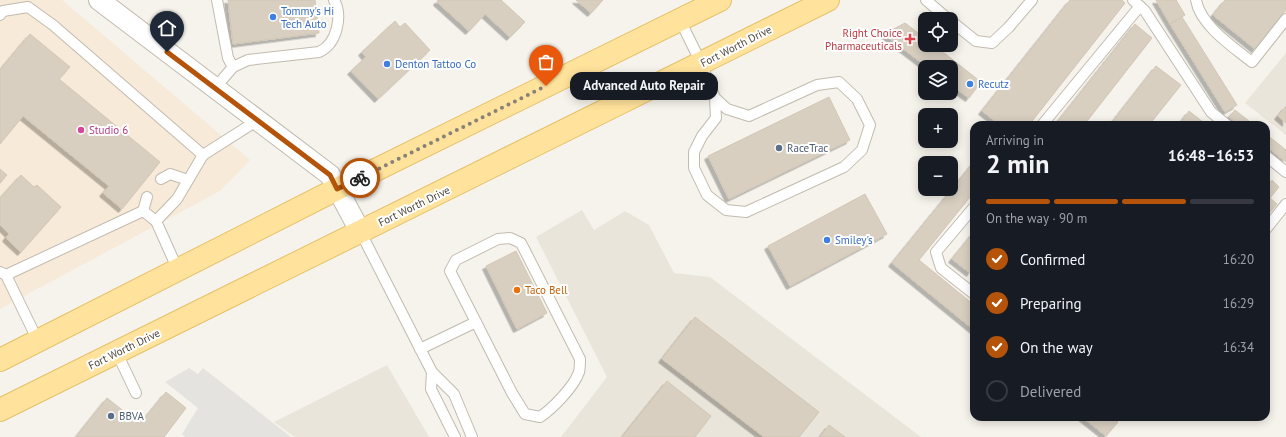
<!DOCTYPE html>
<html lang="en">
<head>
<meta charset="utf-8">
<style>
	body { margin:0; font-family:"PT Sans",sans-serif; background:#242831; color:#f1f3f6; height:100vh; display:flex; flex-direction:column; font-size:15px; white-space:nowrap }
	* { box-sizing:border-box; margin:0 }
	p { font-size:13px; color:#9ea1a6 }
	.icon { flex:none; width:22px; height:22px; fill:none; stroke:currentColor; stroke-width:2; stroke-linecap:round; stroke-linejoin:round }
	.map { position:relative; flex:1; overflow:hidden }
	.sheet { position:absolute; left:970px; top:121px; width:300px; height:300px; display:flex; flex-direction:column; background:#171b24; border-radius:12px; box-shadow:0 2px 10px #0003 }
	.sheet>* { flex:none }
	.buttons { position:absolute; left:918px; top:12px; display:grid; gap:8px }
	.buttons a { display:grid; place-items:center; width:40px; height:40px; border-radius:8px; background:#171b24; box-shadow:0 2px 10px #0003; font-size:20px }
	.pin { position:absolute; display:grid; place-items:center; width:34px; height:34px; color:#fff; margin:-41px -17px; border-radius:50% 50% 50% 0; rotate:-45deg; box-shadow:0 0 4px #0007 }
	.pin .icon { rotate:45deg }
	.courier { position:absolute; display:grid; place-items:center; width:40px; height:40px; margin:-20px; border:3px solid #b45309; border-radius:50%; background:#fff; color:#222; box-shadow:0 1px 5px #0007 }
	.bubble { position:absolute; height:28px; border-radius:12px; background:#171b24; box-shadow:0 2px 10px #0003; font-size:13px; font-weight:600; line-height:28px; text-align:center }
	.head em { font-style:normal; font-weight:600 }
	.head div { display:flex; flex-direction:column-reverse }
	.head { display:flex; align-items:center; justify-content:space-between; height:68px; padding:0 16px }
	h1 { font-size:26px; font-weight:600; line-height:30px }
	.bar { display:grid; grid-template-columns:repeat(4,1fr); gap:6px 4px; align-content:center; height:48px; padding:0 16px }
	.bar i { height:5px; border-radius:3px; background:#363941 }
	.bar .on { background:#b45309 }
	.bar p { grid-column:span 4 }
	ol { padding:0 16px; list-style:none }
	li { display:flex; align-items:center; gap:12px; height:44px }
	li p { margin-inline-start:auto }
	li .icon { padding:4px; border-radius:50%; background:#b45309; color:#fff; stroke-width:4 }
	li:last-child { color:#9ea1a6 }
	li i { width:22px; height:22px; border:2px solid #363941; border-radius:50% }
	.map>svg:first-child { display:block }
	.residential { fill:#eae5da }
	.commercial { fill:#f7ead8 }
	.parking { fill:#e5e3e0 }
	.building { fill:#d8cfc1; stroke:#d3c7b4; filter:url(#shadow) }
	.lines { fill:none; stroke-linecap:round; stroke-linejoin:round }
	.lane-casing { stroke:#c2bbae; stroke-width:12 }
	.street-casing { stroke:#c2bbae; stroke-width:22 }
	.primary-casing { stroke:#e6c16a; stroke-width:24 }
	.lane { stroke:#fff; stroke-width:10 }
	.street { stroke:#fff; stroke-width:20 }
	.primary { stroke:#ffe39c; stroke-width:22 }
	.done { stroke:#878178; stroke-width:4; stroke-dasharray:0 7.2 }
	.route { stroke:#b45309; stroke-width:5 }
	.shop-dot { fill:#3f7fe0; stroke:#fff; stroke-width:1.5 }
	.health-dot { fill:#e0444e; stroke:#fff; stroke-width:1.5 }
	.hotel-dot { fill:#d1479c; stroke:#fff; stroke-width:1.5 }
	.service-dot { fill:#5c6f8a; stroke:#fff; stroke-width:1.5 }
	.food-dot { fill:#e8710a; stroke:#fff; stroke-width:1.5 }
	.labels { text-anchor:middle; stroke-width:4; stroke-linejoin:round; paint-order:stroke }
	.shop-label { font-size:11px; fill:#366cbe; stroke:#fff; text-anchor:start }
	.health-label { font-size:11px; fill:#be3a42; stroke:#fff; text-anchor:end }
	.street-label { font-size:11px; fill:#4b4439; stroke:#fff }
	.hotel-label { font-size:11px; fill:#b23c85; stroke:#fff; text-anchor:start }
	.service-label { font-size:11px; fill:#4e5e75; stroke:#fff; text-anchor:start }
	.food-label { font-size:11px; fill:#c56008; stroke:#fff; text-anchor:start }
</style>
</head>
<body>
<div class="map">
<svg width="1286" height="437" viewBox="0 0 1286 437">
	<defs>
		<filter id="shadow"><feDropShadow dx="-3.5" dy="3.5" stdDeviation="0" flood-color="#0004"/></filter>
	</defs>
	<rect width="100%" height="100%" fill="#f6f3ec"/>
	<g class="residential">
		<polygon points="1286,53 1286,135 1245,103"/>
		<polygon points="582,210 594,230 625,211 649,225 674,273 710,277 921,437 561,437 607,377 536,237"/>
		<polygon points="387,365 429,437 295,437 274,422"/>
	</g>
	<polygon class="commercial" points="0,0 62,0 250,160 220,191 0,309"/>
	<polygon class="parking" points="189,368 198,374 203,368 291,437 185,437 182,434 198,408 165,382"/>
	<g class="building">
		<polygon points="228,0 315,0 319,33 233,44"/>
		<polygon points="438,0 501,0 525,22 510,37 485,14 469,31 437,2"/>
		<polygon points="576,0 603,0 591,13"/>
		<polygon points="1070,0 1122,0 1125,3 1029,125 1000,125 982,111"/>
		<polygon points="1156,0 1176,0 1185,15 1170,24"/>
		<polygon points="1225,0 1286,0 1286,10 1255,49 1213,15"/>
		<polygon points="1182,17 1237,105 1225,112 1170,24"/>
		<polygon points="395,21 400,27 405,23 430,50 378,99 351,71 366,57 362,52"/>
		<polygon points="905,23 925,38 925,45 934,45 981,82 969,98 951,85 951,67 927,67 884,34"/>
		<polygon points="1135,24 1152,38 1084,125 1055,125"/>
		<polygon points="30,34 70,67 59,79 160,162 122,209 103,193 109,186 23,116 0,144 0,70"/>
		<polygon points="1156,66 1181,85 1149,125 1110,125"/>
		<polygon points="829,97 850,140 729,199 708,156"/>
		<polygon points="1286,106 1286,123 1278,116"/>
		<polygon points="1235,110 1254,125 1240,125 1229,117"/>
		<polygon points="1189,111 1203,122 1200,125 1179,125"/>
		<polygon points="1266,134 1286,150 1286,162 1266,146"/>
		<polygon points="974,162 974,192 919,260 974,305 974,330 892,263"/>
		<polygon points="0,169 7,175 0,183"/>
		<polygon points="21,175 34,187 37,185 61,207 21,252 6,238 9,234 0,225 0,198"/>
		<polygon points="1272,180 1279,187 1270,198 1277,204 1266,217 1266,187"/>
		<polygon points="865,194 887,234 790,286 768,246"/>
		<polygon points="974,232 974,267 970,273 952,259"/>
		<polygon points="516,251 547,313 517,329 486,266"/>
		<polygon points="695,317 819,412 799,437 764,437 662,359"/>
		<polygon points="667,381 711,416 695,437 622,437"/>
		<polygon points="166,392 186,408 164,437 76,437 107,398 140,424"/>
		<polygon points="1082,417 1113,417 1118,422 1106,436"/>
		<polygon points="829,425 845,437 820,437"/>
	</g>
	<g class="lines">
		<defs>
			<g id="lane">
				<polyline points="217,0 228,58 233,67"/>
				<polyline points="926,0 948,19"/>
				<polyline points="1133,0 1145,11 1211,112 1227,125"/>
				<path d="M1196 0C1200 25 1233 47 1252 62L1286 19"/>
				<polyline points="0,15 3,11 28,7 53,25 203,155 258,120"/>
				<polyline points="680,20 701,63 715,98 716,118 702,136 694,152 694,168 707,195 726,210 746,212 844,167 862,150 870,125 857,99 839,82 817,85 749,116 727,109 715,98"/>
				<polyline points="951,21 976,41 992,43 1009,27 1032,0"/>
				<path d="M215 88 233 67 248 60 319 52C337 44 343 16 334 0"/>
				<polyline points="1042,125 1140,6"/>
				<polyline points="1266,156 1286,172"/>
				<polyline points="161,179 170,174 188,180"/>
				<polyline points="974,207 936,252 941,268 974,294"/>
				<polyline points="143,211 147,197"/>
				<polyline points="1266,229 1286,204"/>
				<polyline points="361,233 432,372 454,394 472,437"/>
				<path d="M510 238 521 243 580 359C580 363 580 368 579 372 574 387 552 409 540 417L525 414 512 393 450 271 456 260 498 239Z"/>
				<polyline points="178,270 156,221 177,199 203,155"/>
				<polyline points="0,272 6,275 38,341"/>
				<polyline points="6,275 143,211 156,221"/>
				<polyline points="420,349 476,322"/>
				<polyline points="117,353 136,393"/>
				<polyline points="432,372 431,389 455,437"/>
			</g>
			<polyline id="street" points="99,0 330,175 361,233"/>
			<g id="primary">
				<polyline points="0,360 337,189 720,0"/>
				<polyline points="0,410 828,0"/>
			</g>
		</defs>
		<use href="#lane" class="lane-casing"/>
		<use href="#street" class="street-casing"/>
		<use href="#primary" class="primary-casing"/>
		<use href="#lane" class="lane"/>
		<use href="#street" class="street"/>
		<use href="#primary" class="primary"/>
	</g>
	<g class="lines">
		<polyline class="done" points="360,178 546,86"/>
		<polyline class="route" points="167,52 330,175 337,189 360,178"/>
	</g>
	<g class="shop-dot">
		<circle cx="273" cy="17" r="4"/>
		<circle cx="387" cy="64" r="4"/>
		<circle cx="970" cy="84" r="4"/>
		<circle cx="827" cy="240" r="4"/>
	</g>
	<path class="health-dot" d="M908 33h4v4h4v4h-4v4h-4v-4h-4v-4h4z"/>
	<circle class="hotel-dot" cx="81" cy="130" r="4"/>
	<g class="service-dot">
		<circle cx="779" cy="148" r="4"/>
		<circle cx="111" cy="416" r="4"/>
	</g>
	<circle class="food-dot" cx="517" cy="290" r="4"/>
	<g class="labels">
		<g class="shop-label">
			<text x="281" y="15">Tommy's Hi<tspan x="281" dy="13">Tech Auto</tspan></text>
			<text x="395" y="68">Denton Tattoo Co</text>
			<text x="978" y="88">Recutz</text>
			<text x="835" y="244">Smiley's</text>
		</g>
		<g class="health-label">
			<text x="902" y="37">Right Choice<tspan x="902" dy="13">Pharmaceuticals</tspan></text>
		</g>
		<g class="street-label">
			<text transform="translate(736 46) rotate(-27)" y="4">Fort Worth Drive</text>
			<text transform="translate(414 206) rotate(-26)" y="4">Fort Worth Drive</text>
			<text transform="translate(124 349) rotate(-26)" y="4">Fort Worth Drive</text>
		</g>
		<g class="hotel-label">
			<text x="89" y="134">Studio 6</text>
		</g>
		<g class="service-label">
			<text x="787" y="152">RaceTrac</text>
			<text x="119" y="420">BBVA</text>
		</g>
		<g class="food-label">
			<text x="525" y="294">Taco Bell</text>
		</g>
	</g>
</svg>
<div class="buttons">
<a><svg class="icon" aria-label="locate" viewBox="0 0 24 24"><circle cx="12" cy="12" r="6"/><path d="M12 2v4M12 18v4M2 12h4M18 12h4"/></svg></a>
<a><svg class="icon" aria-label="layers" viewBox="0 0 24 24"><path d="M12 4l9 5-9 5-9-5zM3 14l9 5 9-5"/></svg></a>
<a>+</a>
<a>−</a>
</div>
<div class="pin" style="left:546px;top:86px;background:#ea580c"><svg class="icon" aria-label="bag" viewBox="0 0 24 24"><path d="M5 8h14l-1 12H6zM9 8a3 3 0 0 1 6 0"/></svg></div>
<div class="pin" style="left:167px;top:52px;background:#1f2937"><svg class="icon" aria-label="home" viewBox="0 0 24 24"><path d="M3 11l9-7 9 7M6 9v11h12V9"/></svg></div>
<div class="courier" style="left:360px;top:178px"><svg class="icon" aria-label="bike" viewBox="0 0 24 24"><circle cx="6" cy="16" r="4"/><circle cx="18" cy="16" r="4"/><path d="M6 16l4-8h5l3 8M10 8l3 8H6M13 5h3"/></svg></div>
<div class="bubble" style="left:570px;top:72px;width:148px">Advanced Auto Repair</div>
<section class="sheet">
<div class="head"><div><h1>2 min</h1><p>Arriving in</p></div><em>16:48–16:53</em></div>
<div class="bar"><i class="on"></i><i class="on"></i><i class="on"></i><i></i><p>On the way · 90 m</p></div>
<ol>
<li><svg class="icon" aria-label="check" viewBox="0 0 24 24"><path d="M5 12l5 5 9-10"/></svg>Confirmed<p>16:20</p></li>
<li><svg class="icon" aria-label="check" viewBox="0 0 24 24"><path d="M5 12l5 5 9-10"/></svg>Preparing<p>16:29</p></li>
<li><svg class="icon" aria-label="check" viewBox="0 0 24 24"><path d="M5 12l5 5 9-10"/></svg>On the way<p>16:34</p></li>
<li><i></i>Delivered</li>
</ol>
</section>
</div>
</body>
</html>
